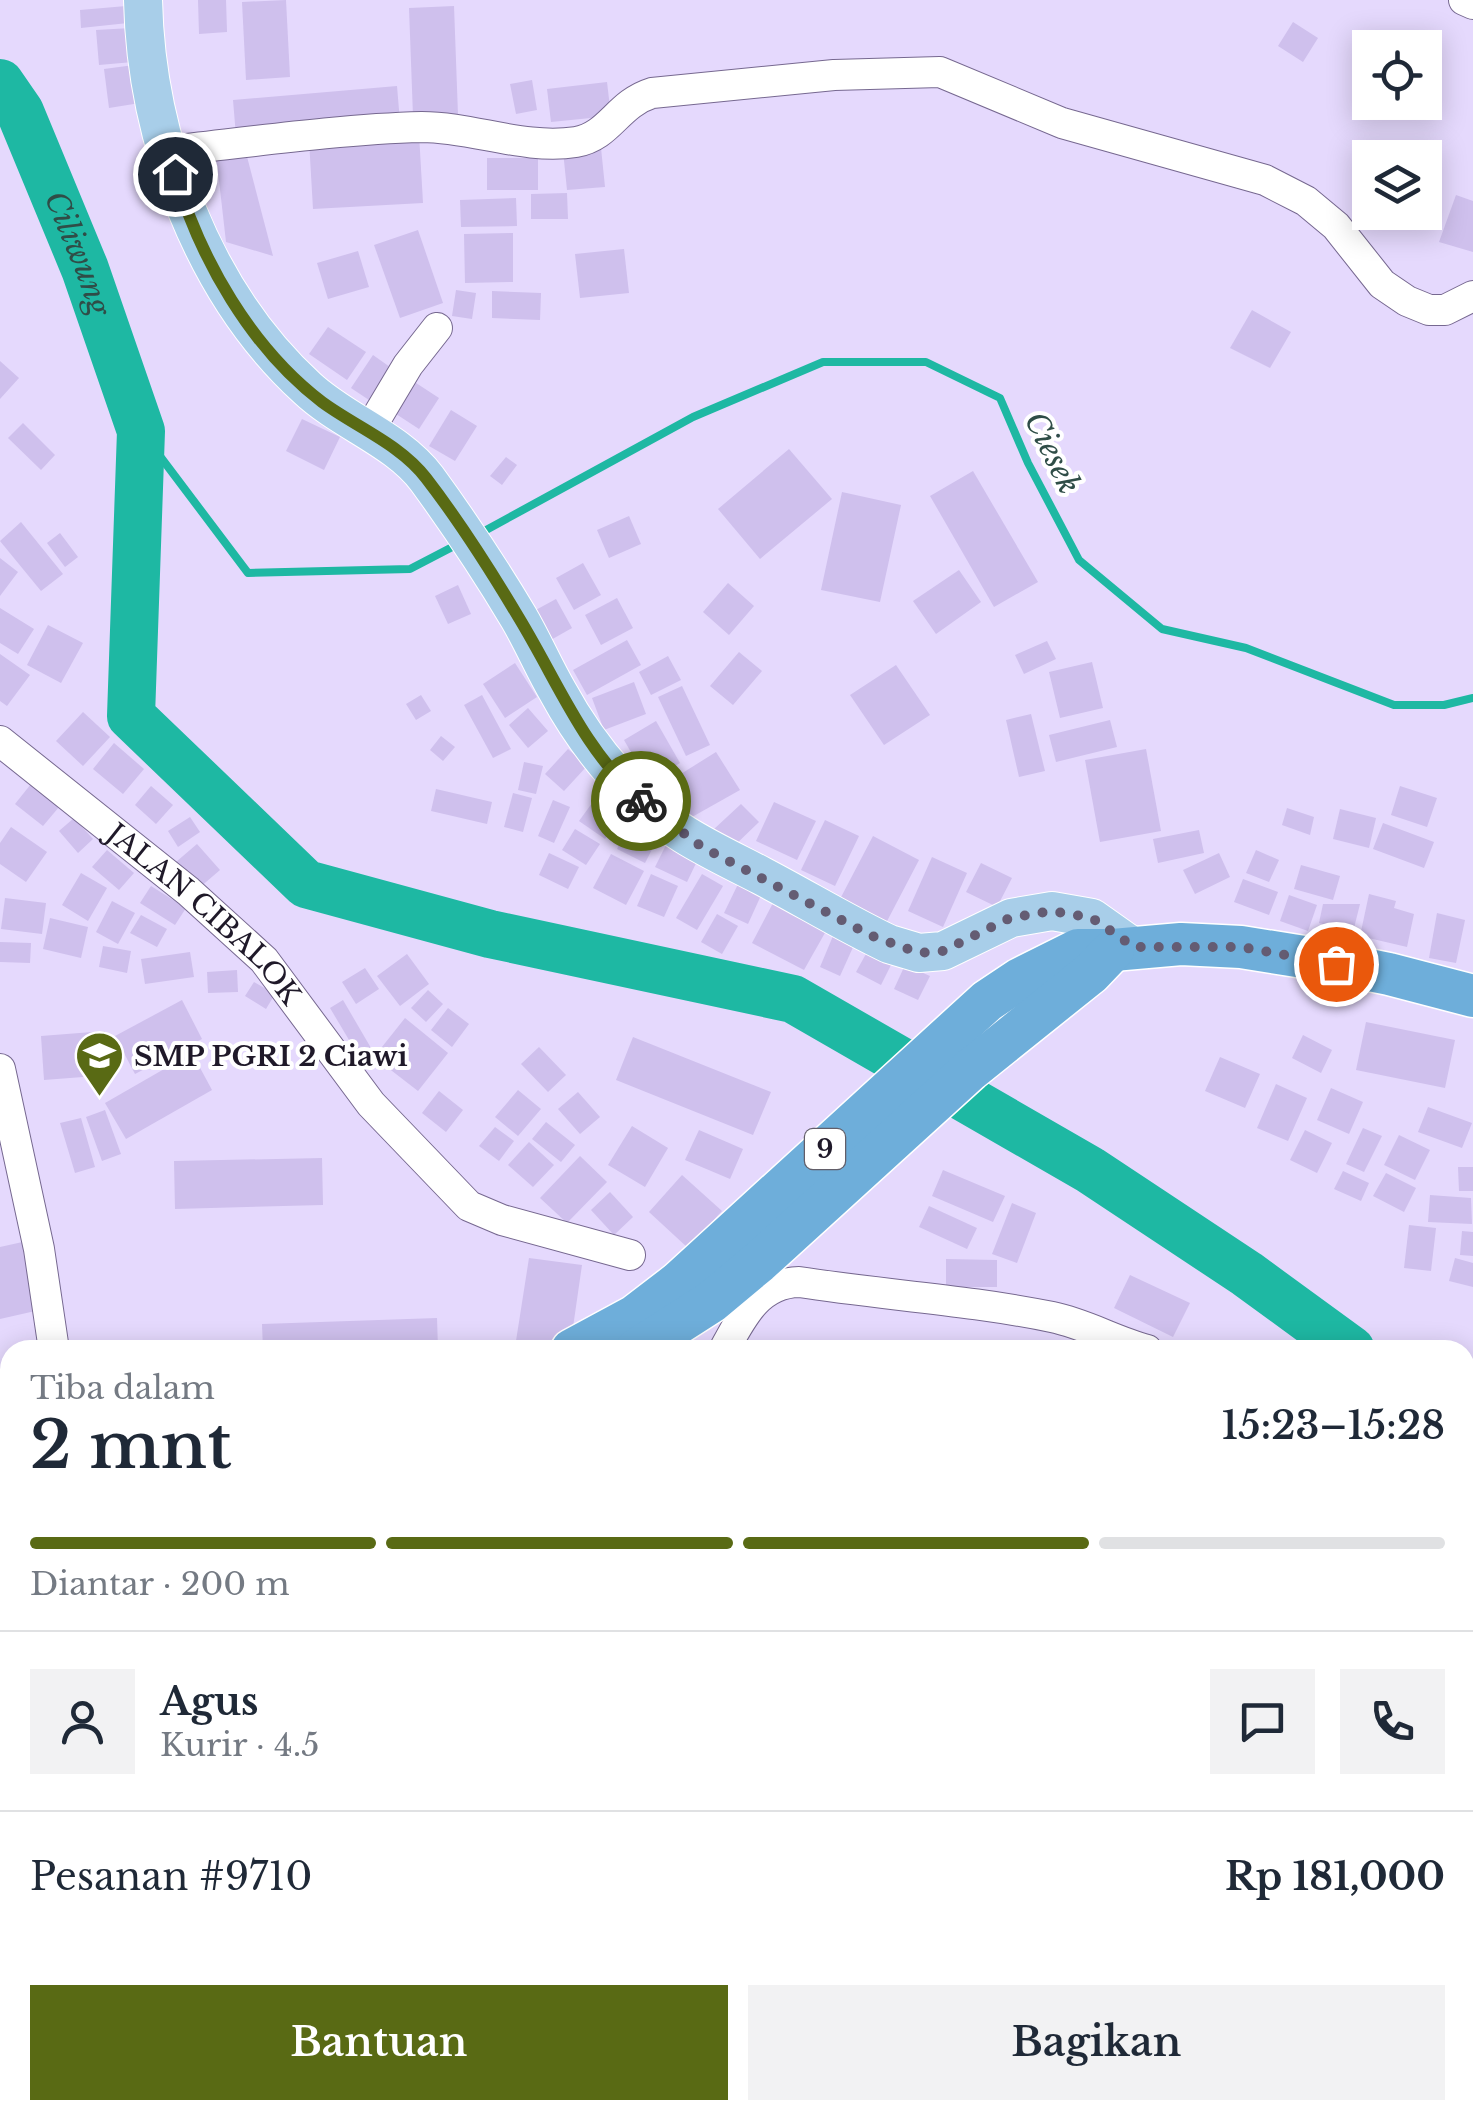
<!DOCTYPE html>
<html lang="id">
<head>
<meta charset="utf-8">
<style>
	body { margin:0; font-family:"Libre Baskerville",serif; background:#f2f2f3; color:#1f2937; height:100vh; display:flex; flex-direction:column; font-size:38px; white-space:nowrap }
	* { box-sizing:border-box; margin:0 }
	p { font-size:32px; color:#747a83 }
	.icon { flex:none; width:55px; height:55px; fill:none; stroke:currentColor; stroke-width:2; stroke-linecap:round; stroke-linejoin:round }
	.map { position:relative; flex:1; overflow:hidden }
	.side { position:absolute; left:0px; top:1340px; width:1475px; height:780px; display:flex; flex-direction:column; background:#fff; border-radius:30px 30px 0 0; box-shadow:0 5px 25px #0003 }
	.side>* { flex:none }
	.tools { position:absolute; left:1352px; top:30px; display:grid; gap:20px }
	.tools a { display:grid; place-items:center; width:90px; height:90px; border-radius:0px; background:#fff; box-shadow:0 5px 25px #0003; font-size:50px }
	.pin { position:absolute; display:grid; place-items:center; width:85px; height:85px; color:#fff; margin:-42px; border:5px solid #fff; border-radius:50%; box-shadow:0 2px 10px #0007 }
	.courier { position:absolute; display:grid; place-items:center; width:100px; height:100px; margin:-50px; border:8px solid #596a14; border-radius:50%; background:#fff; color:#222; box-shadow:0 2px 12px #0007 }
	.head em { font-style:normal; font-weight:600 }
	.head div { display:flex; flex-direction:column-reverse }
	.head { display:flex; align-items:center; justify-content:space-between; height:170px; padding:0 30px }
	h1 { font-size:65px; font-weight:600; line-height:75px }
	.bar { display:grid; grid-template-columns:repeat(4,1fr); gap:15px 10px; align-content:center; height:120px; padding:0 30px }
	.bar i { height:12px; border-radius:8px; background:#e0e1e3 }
	.bar .current { background:#596a14 }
	.bar p { grid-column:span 4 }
	.line { display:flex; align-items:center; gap:25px; padding:0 30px; border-top:2px solid #e0e1e3 }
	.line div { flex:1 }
	.round { display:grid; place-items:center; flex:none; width:105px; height:105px; border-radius:0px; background:#f2f2f3 }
	.cta { display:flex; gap:20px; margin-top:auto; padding:20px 30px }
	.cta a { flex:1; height:115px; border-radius:0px; background:#596a14; color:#fff; font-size:40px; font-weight:600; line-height:115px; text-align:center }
	.cta a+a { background:#f2f2f3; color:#1f2937 }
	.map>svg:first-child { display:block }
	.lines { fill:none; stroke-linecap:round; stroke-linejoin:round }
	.stream { stroke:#1eb8a3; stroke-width:8 }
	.river { stroke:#1eb8a3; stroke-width:48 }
	.building { fill:#cfc0ed }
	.minor-casing { stroke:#766890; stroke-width:32 }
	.major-casing { stroke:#fff; stroke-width:40 }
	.highway-casing { stroke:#fff; stroke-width:45 }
	.minor { stroke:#fff; stroke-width:30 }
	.major { stroke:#a8cee9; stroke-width:38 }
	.highway { stroke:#6eaeda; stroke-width:42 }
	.done { stroke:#645c73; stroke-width:10; stroke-dasharray:0 18 }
	.route { stroke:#596a14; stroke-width:12 }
	.labels { text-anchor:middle; stroke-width:8; stroke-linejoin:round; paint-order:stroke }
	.shield { fill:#fff; stroke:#625e69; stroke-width:2.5 }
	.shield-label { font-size:25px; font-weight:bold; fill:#1f1929 }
	.street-label { font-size:28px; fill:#1f1929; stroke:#fff }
	.poi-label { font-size:28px; font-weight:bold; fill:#1f1929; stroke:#fff; text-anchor:start }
	.water-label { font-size:30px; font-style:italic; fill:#2f4d47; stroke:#fff }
</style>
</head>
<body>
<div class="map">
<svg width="1473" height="2120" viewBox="0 0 1473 2120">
	<rect width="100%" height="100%" fill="#e5d9fd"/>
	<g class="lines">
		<g class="stream">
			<polyline points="141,431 248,573 410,569 460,543"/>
			<polyline points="477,535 693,417 823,362 926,362 1000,398 1028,463 1079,560 1162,629 1246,648 1394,705 1444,705 1473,698"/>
		</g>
		<g class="river">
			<path id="s1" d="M0 83 20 112 85 269 141 431 131 716 306 884 490 934 793 999 1090 1170 1247 1274 1351 1350"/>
			<polyline points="1465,1394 1473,1399"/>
		</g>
	</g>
	<g class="building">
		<polygon points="198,0 226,0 227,32 199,34"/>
		<polygon points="286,0 290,77 246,80 242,2"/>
		<polygon points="126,6 128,23 81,28 80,10"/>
		<polygon points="454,6 458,115 413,116 409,8"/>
		<polygon points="1293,22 1318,38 1303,62 1278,46"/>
		<polygon points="131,28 133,62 99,65 96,30"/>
		<polygon points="134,65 140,103 109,108 104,69"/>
		<polygon points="532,80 537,110 516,114 510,84"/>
		<polygon points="607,82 611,116 551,122 547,89"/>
		<polygon points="397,86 400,122 236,136 233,100"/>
		<polygon points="419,134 423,203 313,209 309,140"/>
		<polygon points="601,148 605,187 567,190 563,151"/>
		<polygon points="245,149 273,256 226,242 216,154"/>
		<rect x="487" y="158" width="51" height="32"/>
		<polygon points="567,193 568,219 531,219 531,194"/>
		<polygon points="1456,195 1473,201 1473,252 1439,242"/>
		<polygon points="516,198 517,226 461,227 460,200"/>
		<polygon points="418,230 443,303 400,318 374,245"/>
		<polygon points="513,233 513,282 465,283 464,234"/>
		<polygon points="624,249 629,293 580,298 575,254"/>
		<polygon points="358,251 369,287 328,299 317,263"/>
		<polygon points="456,290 476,293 472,319 452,316"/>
		<polygon points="492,291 541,293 540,320 492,318"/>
		<polygon points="1252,310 1291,332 1270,368 1230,348"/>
		<polygon points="328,327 366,352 347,380 309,354"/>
		<polygon points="373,355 397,372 375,404 351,388"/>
		<polygon points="0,361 19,378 0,399"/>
		<polygon points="413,381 439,398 419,429 393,412"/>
		<polygon points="451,410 477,426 455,461 429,446"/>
		<polygon points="302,419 340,437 324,470 286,451"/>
		<polygon points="23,423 55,455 41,470 8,438"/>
		<polygon points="789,449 832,499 760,559 718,509"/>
		<polygon points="506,457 517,465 502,485 490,476"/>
		<polygon points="973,471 1038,582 994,607 930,496"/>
		<polygon points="842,492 901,505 880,602 821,590"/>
		<polygon points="629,516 641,544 609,558 597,530"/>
		<polygon points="21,522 63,574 41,591 0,541"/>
		<polygon points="60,533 78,557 65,567 47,543"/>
		<polygon points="0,558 18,572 0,596"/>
		<polygon points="583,563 601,595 574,610 556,578"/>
		<polygon points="959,570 981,602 936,634 913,601"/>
		<polygon points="728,583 754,606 729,635 703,612"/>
		<polygon points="458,585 471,614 448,624 435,596"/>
		<polygon points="617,598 633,628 601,645 585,615"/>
		<polygon points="556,599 572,628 549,641 532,612"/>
		<polygon points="0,608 34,629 18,654 0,643"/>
		<polygon points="48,625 83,643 61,683 27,665"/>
		<polygon points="627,640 641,665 587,695 573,670"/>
		<polygon points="1047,641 1056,659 1024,674 1015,655"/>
		<polygon points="739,652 762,671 733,705 710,686"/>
		<polygon points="0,654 30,675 7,706 0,701"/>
		<polygon points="668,656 681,680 651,695 639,672"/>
		<polygon points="1092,662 1103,708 1060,718 1049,672"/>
		<polygon points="515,663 537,697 505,718 483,684"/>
		<polygon points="896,665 930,715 884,745 850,695"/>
		<polygon points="634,682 646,714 604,730 592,698"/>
		<polygon points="682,686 710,745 686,756 658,697"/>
		<polygon points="421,695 431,711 416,720 406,704"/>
		<polygon points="482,695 511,749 493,758 464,705"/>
		<polygon points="528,708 548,731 528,748 509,725"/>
		<polygon points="83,712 110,737 83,766 56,741"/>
		<polygon points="1031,714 1045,771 1019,777 1006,720"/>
		<polygon points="1110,720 1117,747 1056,762 1049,735"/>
		<polygon points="656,721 680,763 648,782 624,740"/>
		<polygon points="441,736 455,747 443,761 430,750"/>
		<polygon points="114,743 144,769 123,794 93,769"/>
		<polygon points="568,749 587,766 564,791 545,774"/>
		<polygon points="1146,749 1161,831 1100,842 1085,760"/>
		<polygon points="716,752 740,790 676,826 652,792"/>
		<polygon points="524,762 543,766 536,794 518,790"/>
		<polygon points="31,784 59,807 43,826 15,804"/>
		<polygon points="151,786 173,805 156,824 135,805"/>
		<polygon points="1400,786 1437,798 1427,827 1391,815"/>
		<polygon points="603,788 629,806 605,839 579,821"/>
		<polygon points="436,789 492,802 487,824 431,811"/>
		<polygon points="513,793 532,798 523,832 504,827"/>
		<polygon points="553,800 570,807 554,843 538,836"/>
		<polygon points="774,802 816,821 797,860 756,841"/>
		<polygon points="741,804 759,822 732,848 713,830"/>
		<polygon points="1287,808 1314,817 1310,835 1282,825"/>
		<polygon points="1340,809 1376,818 1369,848 1333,839"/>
		<polygon points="190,817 200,832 178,847 168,831"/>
		<polygon points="74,818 93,839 78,853 59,831"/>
		<polygon points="632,818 661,832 645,863 617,849"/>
		<polygon points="825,820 859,836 835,886 801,870"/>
		<polygon points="1383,823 1434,842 1424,868 1373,849"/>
		<polygon points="11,827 47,852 26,882 0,864 0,843"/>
		<polygon points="575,829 600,844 586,865 562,850"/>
		<polygon points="1199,830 1204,853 1158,863 1153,839"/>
		<polygon points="873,836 919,860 885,925 839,901"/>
		<polygon points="668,841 699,857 687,882 655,867"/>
		<polygon points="197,844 220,870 199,888 176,862"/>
		<polygon points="107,850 134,873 119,890 92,867"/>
		<polygon points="1256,850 1279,860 1269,882 1246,873"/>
		<polygon points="549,853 579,867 568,889 539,875"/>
		<polygon points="1219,853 1230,877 1195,894 1183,870"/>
		<polygon points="611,854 644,871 626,905 593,888"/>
		<polygon points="932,857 967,873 943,927 908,911"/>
		<polygon points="981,863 1012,878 997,907 966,892"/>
		<polygon points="1301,865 1340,876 1333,900 1294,889"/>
		<polygon points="81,873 107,888 88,921 62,905"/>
		<polygon points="651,874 678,886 664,917 637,906"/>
		<polygon points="702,874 723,886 697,930 676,918"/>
		<polygon points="1243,879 1278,892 1269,915 1234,902"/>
		<polygon points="740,880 763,891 748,924 724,913"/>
		<polygon points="151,886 186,908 175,925 140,903"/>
		<polygon points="1369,894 1396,901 1394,908 1414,914 1407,947 1360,936"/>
		<polygon points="1289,895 1317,905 1308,931 1280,921"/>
		<polygon points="5,898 46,903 42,934 1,929"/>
		<polygon points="112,901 135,913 118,944 96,932"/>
		<polygon points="773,903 826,931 804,970 752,943"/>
		<polygon points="1323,904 1360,904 1353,932 1319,923"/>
		<polygon points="1437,913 1465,920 1456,963 1429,958"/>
		<polygon points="717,914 738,926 722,954 701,942"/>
		<polygon points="141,915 167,929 157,947 130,933"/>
		<polygon points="50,918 88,927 81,958 43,949"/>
		<polygon points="833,936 854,945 840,976 820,967"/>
		<polygon points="0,942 31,943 30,963 0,962"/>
		<polygon points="103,946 131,951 127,973 99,967"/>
		<polygon points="190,952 194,977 145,984 141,959"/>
		<polygon points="867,952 891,965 881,985 856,972"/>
		<polygon points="407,954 429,984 400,1006 377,976"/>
		<polygon points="905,965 930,976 918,1000 894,989"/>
		<polygon points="365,968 379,989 356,1004 342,982"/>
		<polygon points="237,970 238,992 208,993 207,972"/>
		<polygon points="254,982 275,994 266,1009 245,996"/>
		<polygon points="428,990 443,1004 426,1022 411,1008"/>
		<polygon points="182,1000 202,1039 135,1074 115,1036"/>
		<polygon points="343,1000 371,1048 358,1055 330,1008"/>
		<polygon points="448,1008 469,1024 452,1047 431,1030"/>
		<polygon points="405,1018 448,1053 418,1091 374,1057"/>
		<polygon points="1366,1022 1455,1040 1445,1088 1356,1070"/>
		<polygon points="105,1031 109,1075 44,1080 41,1036"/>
		<polygon points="1303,1035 1332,1050 1321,1073 1292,1058"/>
		<polygon points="633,1037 771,1092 753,1135 616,1080"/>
		<polygon points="539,1047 566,1075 548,1092 521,1064"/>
		<polygon points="192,1053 212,1090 126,1139 105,1103"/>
		<polygon points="1220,1057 1260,1074 1245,1108 1205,1091"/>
		<polygon points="1276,1084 1307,1098 1288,1141 1257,1128"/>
		<polygon points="1331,1088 1363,1102 1349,1134 1317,1120"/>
		<polygon points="518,1090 541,1109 518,1136 495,1117"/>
		<polygon points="439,1091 463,1110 446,1132 422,1113"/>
		<polygon points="578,1092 600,1117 580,1134 558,1109"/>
		<polygon points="1428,1107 1472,1123 1462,1148 1418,1132"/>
		<polygon points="105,1110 121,1154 102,1161 86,1117"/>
		<polygon points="81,1118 95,1167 75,1173 60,1123"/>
		<polygon points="546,1122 575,1145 561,1162 532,1139"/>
		<polygon points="632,1126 668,1148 645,1187 608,1165"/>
		<polygon points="495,1127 514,1141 499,1161 479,1146"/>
		<polygon points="1363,1128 1382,1136 1364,1172 1346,1164"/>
		<polygon points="699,1130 743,1149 730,1179 685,1160"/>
		<polygon points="1305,1130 1332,1143 1317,1173 1290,1160"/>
		<polygon points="1399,1135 1430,1150 1415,1180 1384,1165"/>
		<polygon points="529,1142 554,1165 533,1187 508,1165"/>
		<polygon points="580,1156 607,1182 567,1223 540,1198"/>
		<polygon points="322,1158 323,1205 175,1209 174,1161"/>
		<polygon points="1458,1167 1473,1167 1473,1191 1459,1191"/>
		<polygon points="943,1170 1005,1196 993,1222 932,1196"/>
		<polygon points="1343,1171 1369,1183 1361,1201 1334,1189"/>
		<polygon points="1386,1173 1416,1188 1404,1212 1373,1196"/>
		<polygon points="682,1175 722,1211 688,1248 649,1212"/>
		<polygon points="610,1192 633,1217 614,1235 591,1210"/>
		<polygon points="1430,1195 1471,1198 1472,1224 1428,1222"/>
		<polygon points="1012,1203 1036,1213 1017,1263 992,1254"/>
		<polygon points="929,1206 977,1228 967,1249 919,1227"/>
		<polygon points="1409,1225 1436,1228 1431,1271 1404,1268"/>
		<polygon points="1462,1231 1473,1232 1473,1256 1460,1255"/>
		<polygon points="27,1241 44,1309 0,1319 0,1247"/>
		<polygon points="529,1258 582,1265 570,1348 516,1341"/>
		<polygon points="1455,1258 1473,1263 1473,1287 1449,1281"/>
		<polygon points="946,1259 997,1260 997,1287 946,1287"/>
		<polygon points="1130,1275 1190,1303 1173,1337 1114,1308"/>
		<polygon points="437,1318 438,1350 263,1350 262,1324"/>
		<rect x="0" y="1497" width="10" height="29"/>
		<polygon points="6,1554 10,1554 10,1584 4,1584"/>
		<polygon points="9,1635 10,1655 0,1656 0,1636"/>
		<polygon points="10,1695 10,1723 2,1724 0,1696"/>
		<polygon points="1473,1728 1473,1761 1471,1762 1465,1729"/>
		<polygon points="1465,1834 1473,1853 1473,1878 1465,1882"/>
		<rect x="1465" y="1905" width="8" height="103"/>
		<polygon points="0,2035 10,2052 10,2056 0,2062"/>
		<polygon points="548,2110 654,2110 664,2116 662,2120 542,2120"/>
		<polygon points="771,2110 823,2110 836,2120 763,2120"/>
	</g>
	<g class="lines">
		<defs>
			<g id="minor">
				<polyline points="1464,0 1473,4"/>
				<path d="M168 151C250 142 341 129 422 127 473 127 524 150 576 142 610 136 617 104 652 93L834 75 940 72 1062 123 1265 180 1306 201 1336 226 1382 284 1407 301 1429 310H1445L1473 296"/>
				<polyline points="368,432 408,365 437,328"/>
				<path id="s2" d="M0 741 188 891 264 960 371 1104 469 1206 502 1220 630 1255"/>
				<polyline points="0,1069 39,1249 54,1350"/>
				<path d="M724 1350C742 1317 758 1283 799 1282 883 1295 969 1300 1052 1317 1086 1324 1114 1341 1147 1350"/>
				<polyline points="0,1932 10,1952"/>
				<polyline points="87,2110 91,2120"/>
				<polyline points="482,2110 492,2120"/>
			</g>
			<path id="major" d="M143 0C146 139 203 293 307 388 343 422 397 439 427 479 459 523 491 571 519 618 533 642 544 668 558 692 578 729 605 765 635 795 671 833 716 852 762 876 804 898 845 923 889 944L919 953 943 951 1011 918 1052 911 1092 918 1133 947"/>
			<g id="highway">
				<polyline points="572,1350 635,1316 678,1283 987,1001 1020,979 1078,950 1113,950 1181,944 1241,947 1310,958 1389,974 1473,996"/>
				<polyline points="636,1350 711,1302 759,1262 970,1070 1091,973 1113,950"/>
				<polyline points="0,1392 10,1390"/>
			</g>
		</defs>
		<use href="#minor" class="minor-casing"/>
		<use href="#major" class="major-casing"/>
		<use href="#highway" class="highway-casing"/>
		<use href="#minor" class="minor"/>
		<use href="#major" class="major"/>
		<use href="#highway" class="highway"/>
	</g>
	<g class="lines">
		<polyline class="done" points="641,801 702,847 872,936 919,953 943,951 1010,918 1052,911 1092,918 1134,947 1241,947 1336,964"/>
		<path class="route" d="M175 174C200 259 251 348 322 402 356 427 400 444 426 478 460 522 491 571 519 618 559 684 582 747 641 801"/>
	</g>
	<defs>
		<symbol id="school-pin" viewBox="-11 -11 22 30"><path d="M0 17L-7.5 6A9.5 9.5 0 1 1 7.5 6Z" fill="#596a14" stroke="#fff"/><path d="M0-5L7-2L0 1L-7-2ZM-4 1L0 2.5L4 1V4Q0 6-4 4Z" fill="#fff"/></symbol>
	</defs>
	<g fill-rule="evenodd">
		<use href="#school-pin" x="72" y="1028" width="55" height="75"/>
	</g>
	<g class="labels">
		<rect class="shield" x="805" y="1129" width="40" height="40" rx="8"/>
		<g class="shield-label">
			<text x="825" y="1158">9</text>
		</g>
		<g class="street-label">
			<text dy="10" stroke="none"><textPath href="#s2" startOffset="268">JALAN CIBALOK</textPath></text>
		</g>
		<g class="poi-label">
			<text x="134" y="1066">SMP PGRI 2 Ciawi</text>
		</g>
		<g class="water-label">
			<text dy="10" stroke="none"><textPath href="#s1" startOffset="188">Ciliwung</textPath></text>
			<text transform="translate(1052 453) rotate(64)" y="10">Ciesek</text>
		</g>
	</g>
</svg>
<div class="tools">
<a><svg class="icon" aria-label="locate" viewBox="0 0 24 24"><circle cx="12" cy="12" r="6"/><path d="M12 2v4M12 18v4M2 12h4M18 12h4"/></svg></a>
<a><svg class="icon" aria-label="layers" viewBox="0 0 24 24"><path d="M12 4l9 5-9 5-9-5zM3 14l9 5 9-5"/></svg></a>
</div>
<div class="pin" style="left:1336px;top:964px;background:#ea580c"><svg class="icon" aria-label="bag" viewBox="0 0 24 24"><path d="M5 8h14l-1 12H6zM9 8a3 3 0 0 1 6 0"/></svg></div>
<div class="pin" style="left:175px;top:174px;background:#1f2937"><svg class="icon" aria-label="home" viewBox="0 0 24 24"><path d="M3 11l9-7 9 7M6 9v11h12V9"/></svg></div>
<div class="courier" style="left:641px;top:801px"><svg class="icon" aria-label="bike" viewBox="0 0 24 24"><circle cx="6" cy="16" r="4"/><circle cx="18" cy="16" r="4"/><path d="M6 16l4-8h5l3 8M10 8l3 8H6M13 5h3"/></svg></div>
<section class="side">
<div class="head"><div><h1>2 mnt</h1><p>Tiba dalam</p></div><em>15:23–15:28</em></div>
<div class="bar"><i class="current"></i><i class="current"></i><i class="current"></i><i></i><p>Diantar · 200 m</p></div>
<div class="line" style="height:180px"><a class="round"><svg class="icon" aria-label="person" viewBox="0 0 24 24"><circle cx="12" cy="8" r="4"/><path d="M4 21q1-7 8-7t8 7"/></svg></a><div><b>Agus</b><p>Kurir · 4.5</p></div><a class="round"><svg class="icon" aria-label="chat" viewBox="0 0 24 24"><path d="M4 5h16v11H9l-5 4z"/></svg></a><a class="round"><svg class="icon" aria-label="phone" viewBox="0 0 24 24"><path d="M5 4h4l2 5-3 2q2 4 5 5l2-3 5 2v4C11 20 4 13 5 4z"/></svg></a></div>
<div class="line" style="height:130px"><div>Pesanan #9710</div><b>Rp 181,000</b></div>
<div class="cta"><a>Bantuan</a><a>Bagikan</a></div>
</section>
</div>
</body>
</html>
